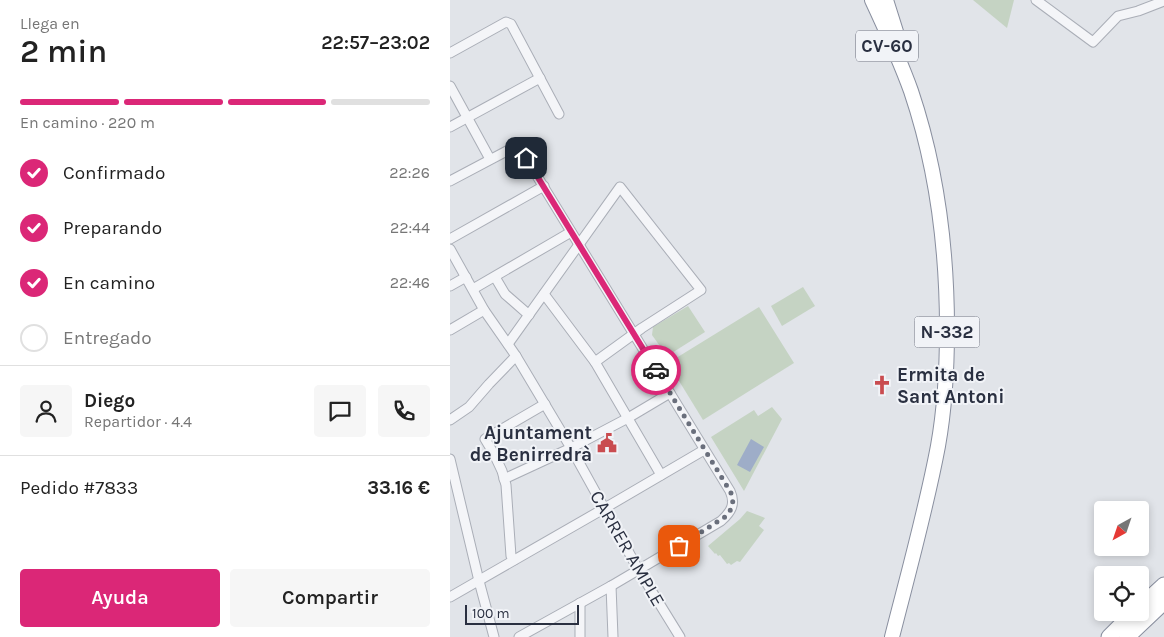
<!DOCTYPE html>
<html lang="es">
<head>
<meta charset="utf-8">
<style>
	body { margin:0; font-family:Karla,sans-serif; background:#f6f6f6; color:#222; height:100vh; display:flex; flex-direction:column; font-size:19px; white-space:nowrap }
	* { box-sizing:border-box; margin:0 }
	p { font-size:16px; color:#767676 }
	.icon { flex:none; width:28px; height:28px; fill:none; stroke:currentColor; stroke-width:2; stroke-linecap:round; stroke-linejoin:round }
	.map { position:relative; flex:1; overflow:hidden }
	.panel { display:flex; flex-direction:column; background:#fff; width:450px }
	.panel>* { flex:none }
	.needle { width:32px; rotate:220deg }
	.controls { position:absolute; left:644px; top:501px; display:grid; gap:10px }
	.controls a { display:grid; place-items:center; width:55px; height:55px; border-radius:5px; background:#fff; box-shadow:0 2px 8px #0003; font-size:25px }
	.scale { position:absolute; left:15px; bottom:12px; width:114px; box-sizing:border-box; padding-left:5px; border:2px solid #2a3041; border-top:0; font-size:14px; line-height:18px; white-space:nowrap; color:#2a3041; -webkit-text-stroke:4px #f1f3f7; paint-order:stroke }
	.pin { position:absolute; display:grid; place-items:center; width:42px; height:42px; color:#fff; margin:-21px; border-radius:10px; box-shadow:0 2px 8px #0006 }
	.courier { position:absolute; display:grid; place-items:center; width:50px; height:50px; margin:-25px; border:4px solid #db2777; border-radius:50%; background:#fff; color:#222; box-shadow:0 1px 6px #0007 }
	.summary em { font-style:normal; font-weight:600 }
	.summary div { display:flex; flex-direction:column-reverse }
	.summary { display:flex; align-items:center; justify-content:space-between; height:85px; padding:0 20px }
	h1 { font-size:32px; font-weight:600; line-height:38px }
	.bar { display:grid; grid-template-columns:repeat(4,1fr); gap:8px 5px; align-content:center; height:60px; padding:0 20px }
	.bar i { height:6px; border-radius:4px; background:#e0e0e0 }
	.bar .current { background:#db2777 }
	.bar p { grid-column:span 4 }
	.line { display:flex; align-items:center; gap:12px; padding:0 20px; border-top:1px solid #e0e0e0 }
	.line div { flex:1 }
	.round { display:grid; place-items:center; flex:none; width:52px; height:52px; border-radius:5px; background:#f6f6f6 }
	ol { padding:0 20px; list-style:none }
	li { display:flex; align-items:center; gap:15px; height:55px }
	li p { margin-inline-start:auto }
	li .icon { padding:5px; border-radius:50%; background:#db2777; color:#fff; stroke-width:4 }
	li:last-child { color:#767676 }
	li i { width:28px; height:28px; border:2px solid #e0e0e0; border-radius:50% }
	.primary-button { display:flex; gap:10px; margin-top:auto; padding:10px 20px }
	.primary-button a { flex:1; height:58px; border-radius:5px; background:#db2777; color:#fff; font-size:20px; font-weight:600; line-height:58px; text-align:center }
	.primary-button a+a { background:#f6f6f6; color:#222 }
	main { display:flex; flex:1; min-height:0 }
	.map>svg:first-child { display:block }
	.green { fill:#c5d3c3 }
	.water { fill:#9eadc8 }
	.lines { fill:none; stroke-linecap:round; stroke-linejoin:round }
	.minor-casing { stroke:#aaaeb7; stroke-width:11 }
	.trunk-casing { stroke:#898f9f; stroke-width:16 }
	.motorway-casing { stroke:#898f9f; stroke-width:17 }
	.minor { stroke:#f4f5f8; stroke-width:9 }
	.trunk { stroke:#fff; stroke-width:14 }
	.motorway { stroke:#fff; stroke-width:15 }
	.done { stroke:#6a6f7c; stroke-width:5; stroke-dasharray:0 9 }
	.route { stroke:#db2777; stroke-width:6 }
	.labels { text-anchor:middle; stroke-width:4; stroke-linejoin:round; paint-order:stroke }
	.shield { fill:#f1f3f7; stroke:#666a78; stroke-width:1 }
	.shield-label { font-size:18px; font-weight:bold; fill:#2a3041 }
	.poi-label { font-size:19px; font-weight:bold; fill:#2a3041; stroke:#f1f3f7; text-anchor:start }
	.street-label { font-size:19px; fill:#2a3041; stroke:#f1f3f7 }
</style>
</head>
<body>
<main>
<section class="panel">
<div class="summary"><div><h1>2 min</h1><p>Llega en</p></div><em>22:57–23:02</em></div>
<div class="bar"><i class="current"></i><i class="current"></i><i class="current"></i><i></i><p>En camino · 220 m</p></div>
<ol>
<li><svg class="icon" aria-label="check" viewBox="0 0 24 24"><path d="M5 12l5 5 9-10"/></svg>Confirmado<p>22:26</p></li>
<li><svg class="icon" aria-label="check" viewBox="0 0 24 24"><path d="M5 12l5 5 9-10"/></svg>Preparando<p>22:44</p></li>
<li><svg class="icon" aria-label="check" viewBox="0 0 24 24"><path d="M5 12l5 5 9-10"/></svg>En camino<p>22:46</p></li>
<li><i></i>Entregado</li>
</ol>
<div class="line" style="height:90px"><a class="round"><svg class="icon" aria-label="person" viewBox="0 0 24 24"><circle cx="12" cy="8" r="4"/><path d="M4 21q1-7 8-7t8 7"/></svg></a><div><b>Diego</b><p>Repartidor · 4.4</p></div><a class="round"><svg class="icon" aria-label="chat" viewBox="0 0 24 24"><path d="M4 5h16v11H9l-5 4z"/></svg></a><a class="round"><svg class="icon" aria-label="phone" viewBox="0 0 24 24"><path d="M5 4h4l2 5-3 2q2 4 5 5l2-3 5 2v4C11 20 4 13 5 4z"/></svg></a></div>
<div class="line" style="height:65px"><div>Pedido #7833</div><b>33.16 €</b></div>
<div class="primary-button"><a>Ayuda</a><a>Compartir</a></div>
</section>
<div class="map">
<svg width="714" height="637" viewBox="0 0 714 637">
	<rect width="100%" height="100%" fill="#e1e4e9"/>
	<g class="green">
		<polygon points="523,0 564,0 557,28"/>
		<polygon points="353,287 365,306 332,326 321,306"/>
		<polygon points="238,306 255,332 217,356 202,335 203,327"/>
		<polygon points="309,307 344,363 253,420 218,363"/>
		<polygon points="322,407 332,419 294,491 261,437 304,410 308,416"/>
		<polygon points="297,511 315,518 309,526 314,530 290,562 287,561 281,565 279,563 277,564 270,555 268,556 266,553 265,554 258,546 290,519"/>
	</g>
	<polygon class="water" points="301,439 314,447 300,472 287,465"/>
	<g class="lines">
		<defs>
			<g id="minor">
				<polyline points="586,0 643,42 668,16 688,11 714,1"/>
				<polyline points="0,53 56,22 61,24 109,114"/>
				<polyline points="0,86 40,159"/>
				<polyline points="0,127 90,78"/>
				<path d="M0 181 68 145 280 491C286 504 281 512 271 521L161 586 69 637"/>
				<polyline points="0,239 94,186"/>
				<polyline points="0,249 34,310 66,356 121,448 188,569 230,637"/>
				<polyline points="45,277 55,294 79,315"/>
				<polyline points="0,286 16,277"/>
				<polyline points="23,289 121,232"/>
				<polyline points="94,294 145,362 211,475"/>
				<polyline points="0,330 34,310"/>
				<polyline points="58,344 170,187 251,290 192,328 145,362"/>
				<polyline points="0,420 19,407 39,384 66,356"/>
				<polyline points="0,459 29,581 44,637"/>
				<polyline points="54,479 121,448 178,418 220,393"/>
				<polyline points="64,560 61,556 56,485 52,471 44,454 35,439 95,404"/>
				<polyline points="161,586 163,637"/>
				<polyline points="0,597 155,508 254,450"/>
				<polyline points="130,637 130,603"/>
			</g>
			<g id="trunk">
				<path d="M422 0C436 30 450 60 461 91 487 168 497 247 497 329 497 368 495 407 488 446 476 510 458 574 442 637"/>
				<polyline points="436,0 448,38"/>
			</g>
			<g id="motorway">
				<polyline points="690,607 714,585"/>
				<polyline points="659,637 684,612"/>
				<polyline points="677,637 714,602"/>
			</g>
		</defs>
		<use href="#minor" class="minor-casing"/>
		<use href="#trunk" class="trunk-casing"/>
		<use href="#motorway" class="motorway-casing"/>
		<use href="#minor" class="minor"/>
		<use href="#trunk" class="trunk"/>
		<use href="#motorway" class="motorway"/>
	</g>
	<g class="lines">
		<path class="done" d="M206 370 280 491C285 501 283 509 275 517L229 546"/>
		<polyline class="route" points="76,158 206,370"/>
	</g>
	<defs>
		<symbol id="church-bare" viewBox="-9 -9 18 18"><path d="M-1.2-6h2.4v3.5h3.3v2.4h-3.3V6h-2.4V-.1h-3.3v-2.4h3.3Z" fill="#c94c50" stroke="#f1f3f7" stroke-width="2.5" paint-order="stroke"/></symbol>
		<symbol id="civic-bare" viewBox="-9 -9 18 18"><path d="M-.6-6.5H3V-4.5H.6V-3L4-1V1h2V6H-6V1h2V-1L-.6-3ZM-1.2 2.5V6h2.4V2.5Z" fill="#c94c50" stroke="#f1f3f7" stroke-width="2.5" paint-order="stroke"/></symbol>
	</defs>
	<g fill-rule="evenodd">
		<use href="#church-bare" x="418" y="371" width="28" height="28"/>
		<use href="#civic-bare" x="143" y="429" width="28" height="28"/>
	</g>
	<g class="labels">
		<g class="shield">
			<rect x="406" y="30.5" width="62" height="31" rx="4"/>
			<rect x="464.5" y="316.5" width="65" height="31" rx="4"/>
		</g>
		<g class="shield-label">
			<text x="437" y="52">CV-60</text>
			<text x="497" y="338">N-332</text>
		</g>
		<g class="poi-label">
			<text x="447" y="381">Ermita de<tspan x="447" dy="22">Sant Antoni</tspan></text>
			<text x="142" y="439" text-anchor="end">Ajuntament<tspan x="142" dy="22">de Benirredrà</tspan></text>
		</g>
		<g class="street-label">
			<text transform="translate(178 548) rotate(60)" y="7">CARRER AMPLE</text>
		</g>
	</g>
</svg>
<div class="controls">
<a><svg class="needle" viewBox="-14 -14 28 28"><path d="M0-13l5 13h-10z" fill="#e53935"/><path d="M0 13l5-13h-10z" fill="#767676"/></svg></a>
<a><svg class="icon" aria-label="locate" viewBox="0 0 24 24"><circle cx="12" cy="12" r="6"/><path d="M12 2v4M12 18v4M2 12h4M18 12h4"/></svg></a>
</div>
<div class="scale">100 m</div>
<div class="pin" style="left:229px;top:546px;background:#ea580c"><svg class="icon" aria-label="bag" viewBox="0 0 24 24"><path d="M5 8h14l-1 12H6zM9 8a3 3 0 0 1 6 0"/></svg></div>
<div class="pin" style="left:76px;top:158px;background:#1f2937"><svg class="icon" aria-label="home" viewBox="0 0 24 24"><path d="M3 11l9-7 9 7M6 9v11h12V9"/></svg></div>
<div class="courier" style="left:206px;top:370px"><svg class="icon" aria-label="car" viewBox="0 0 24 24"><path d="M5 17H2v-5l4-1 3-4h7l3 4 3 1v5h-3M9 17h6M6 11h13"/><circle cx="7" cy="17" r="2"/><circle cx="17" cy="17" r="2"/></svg></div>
</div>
</main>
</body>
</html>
